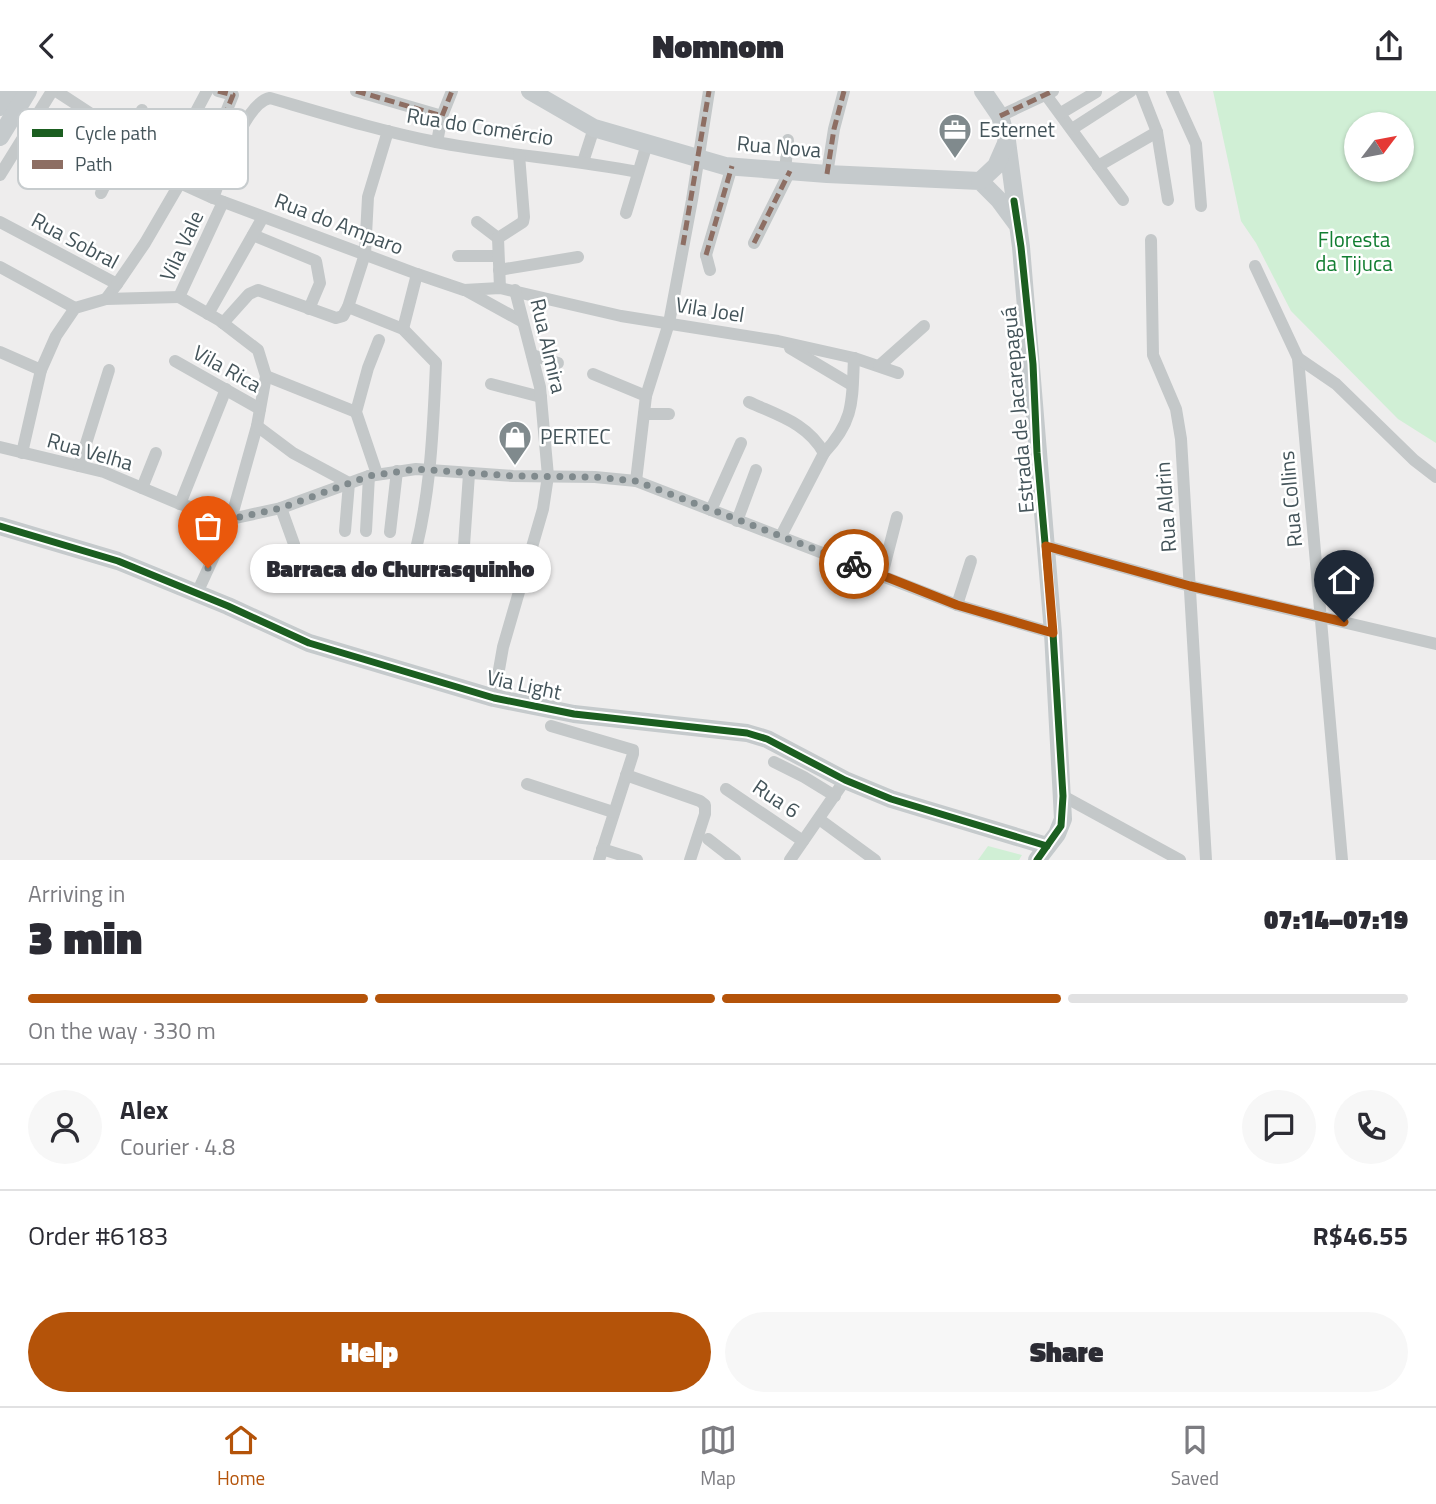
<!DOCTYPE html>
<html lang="en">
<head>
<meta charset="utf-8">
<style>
	body { margin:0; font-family:"Titillium Web",sans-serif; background:#f7f7f7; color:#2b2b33; height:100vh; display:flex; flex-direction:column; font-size:26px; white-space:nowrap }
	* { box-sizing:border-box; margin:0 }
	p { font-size:23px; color:#7c7c81 }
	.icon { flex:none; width:38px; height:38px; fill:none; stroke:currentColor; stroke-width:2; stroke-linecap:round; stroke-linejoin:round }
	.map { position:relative; height:769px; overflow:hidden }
	.sheet { display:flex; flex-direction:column; background:#fff; flex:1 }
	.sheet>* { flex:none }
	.needle { width:46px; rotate:58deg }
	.fabs { position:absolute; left:1344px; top:21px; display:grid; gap:14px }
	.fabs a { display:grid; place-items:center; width:70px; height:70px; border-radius:50%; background:#fff; box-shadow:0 2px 5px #0004; font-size:35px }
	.pin { position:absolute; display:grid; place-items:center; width:60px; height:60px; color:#fff; margin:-72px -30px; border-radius:50% 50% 50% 0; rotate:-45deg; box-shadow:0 0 7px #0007 }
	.pin .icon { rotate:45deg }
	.courier { position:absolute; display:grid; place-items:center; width:70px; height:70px; margin:-35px; border:5px solid #b45309; border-radius:50%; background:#fff; color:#222; box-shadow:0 2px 9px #0007 }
	.bubble { position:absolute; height:49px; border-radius:24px; background:#fff; box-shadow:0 2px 5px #0004; font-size:23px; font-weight:800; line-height:49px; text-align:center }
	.head em { font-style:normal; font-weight:800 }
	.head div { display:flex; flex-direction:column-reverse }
	.head { display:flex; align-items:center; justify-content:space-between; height:119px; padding:0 28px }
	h1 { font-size:46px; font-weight:800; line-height:52px }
	.bar { display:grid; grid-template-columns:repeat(4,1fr); gap:10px 7px; align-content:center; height:84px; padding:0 28px }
	.bar i { height:9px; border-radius:5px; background:#e1e1e2 }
	.bar .current { background:#b45309 }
	.bar p { grid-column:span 4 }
	.line { display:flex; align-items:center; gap:18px; padding:0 28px; border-top:2px solid #e1e1e2 }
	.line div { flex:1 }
	.round { display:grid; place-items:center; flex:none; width:74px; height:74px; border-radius:37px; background:#f7f7f7 }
	.cta { display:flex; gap:14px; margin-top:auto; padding:14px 28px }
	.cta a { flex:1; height:80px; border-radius:42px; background:#b45309; color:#fff; font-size:28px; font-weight:800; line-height:80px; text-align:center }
	.cta a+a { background:#f7f7f7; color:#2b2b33 }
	header { display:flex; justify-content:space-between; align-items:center; height:91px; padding:0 28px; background:#fff; font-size:32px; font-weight:800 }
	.dock { display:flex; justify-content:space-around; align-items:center; height:98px; border-top:2px solid #e1e1e2; background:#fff; font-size:19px; color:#7c7c81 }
	.dock a { display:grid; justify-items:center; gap:4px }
	.dock .current { color:#b45309 }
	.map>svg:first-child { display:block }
	.green { fill:#d0efd5; fill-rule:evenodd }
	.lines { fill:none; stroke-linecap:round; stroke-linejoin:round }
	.street { stroke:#c4c8c9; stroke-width:12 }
	.secondary { stroke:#c5cacc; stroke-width:18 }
	.quiet { stroke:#8d6e63; stroke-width:5; stroke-dasharray:10 5; stroke-linecap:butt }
	.cycleway-casing { stroke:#fff; stroke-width:11 }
	.cycleway { stroke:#1b5e20; stroke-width:7 }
	.done { stroke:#808a8d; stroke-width:7; stroke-dasharray:0 12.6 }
	.route { stroke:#b45309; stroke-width:9 }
	.labels { text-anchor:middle; stroke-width:5; stroke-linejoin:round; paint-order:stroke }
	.street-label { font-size:21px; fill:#44545a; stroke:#fff }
	.poi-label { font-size:21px; fill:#44545a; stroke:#fff; text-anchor:start }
	.park-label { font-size:21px; fill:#127e32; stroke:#fff }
	.key { fill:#fff; stroke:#c7ccce; stroke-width:2 }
	.key-label { font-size:19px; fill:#44545a }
</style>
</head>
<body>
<header><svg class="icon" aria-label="back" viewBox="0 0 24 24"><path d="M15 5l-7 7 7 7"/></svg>Nomnom<svg class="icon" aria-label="share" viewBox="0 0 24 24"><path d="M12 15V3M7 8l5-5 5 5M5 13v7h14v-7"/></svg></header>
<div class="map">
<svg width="1436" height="769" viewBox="0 0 1436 769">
	<rect width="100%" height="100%" fill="#eeeded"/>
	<g class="green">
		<path d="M1213 0H1436V352L1398 328 1291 220 1256 152 1241 130ZM1402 33V79H1356V33Z"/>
		<polygon points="988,755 1022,764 1019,769 978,769"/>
	</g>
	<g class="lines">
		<g class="street">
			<polyline points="56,0 128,47 180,92 213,107 417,183 464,199 500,197 621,225 778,250 854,267 898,282"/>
			<polyline points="218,0 233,4 220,36 237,44"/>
			<polyline points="356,0 442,25 452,0"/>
			<polyline points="1141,0 1157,41 1168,109"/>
			<polyline points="1172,0 1196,53 1201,115"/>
			<polyline points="1046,4 1123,109"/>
			<polyline points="1061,22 1096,1"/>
			<polyline points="1000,25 1053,0"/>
			<polyline points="1072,38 1131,0"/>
			<polyline points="437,51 442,25"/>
			<polyline points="583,71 594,37"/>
			<polyline points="1098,75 1157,41"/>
			<polyline points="785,80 788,49"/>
			<polyline points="164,81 207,0"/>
			<polyline points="827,83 834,38 844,0"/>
			<polyline points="0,84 52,0"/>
			<polyline points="101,102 142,19"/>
			<path d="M213 107C222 84 244 12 270 7 325 23 380 40 436 51 503 64 571 68 638 81"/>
			<polyline points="626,122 647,53"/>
			<polyline points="0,131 117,193 106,208"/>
			<polyline points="477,131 498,147"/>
			<polyline points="253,144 316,170 320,192 309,218"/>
			<polyline points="1151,149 1153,264 1176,318 1181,348 1206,769"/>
			<polyline points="754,152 790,80"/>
			<polyline points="706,164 732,75"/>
			<polyline points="706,164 710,179"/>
			<polyline points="458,165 498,165"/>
			<polyline points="1255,175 1298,267 1342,769"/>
			<polyline points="0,176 75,217"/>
			<polyline points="499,179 578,166"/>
			<polyline points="117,193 145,152 180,92"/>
			<polyline points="500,197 498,147 523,131 524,126 519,64"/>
			<polyline points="465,199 523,231"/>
			<polyline points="179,206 219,229 258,259 266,285 257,335 231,428 197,502"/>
			<polyline points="179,206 223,111"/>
			<path d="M348 216 403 238 436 272C433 346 430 419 407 490"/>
			<polyline points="208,223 263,126"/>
			<polyline points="223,232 249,203 258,199 336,227 343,225 348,216 365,163 368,106 388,40"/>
			<polyline points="403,238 417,183"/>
			<polyline points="790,257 852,294"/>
			<polyline points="0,261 41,279"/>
			<polyline points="532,264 558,272"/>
			<polyline points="1298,267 1336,293 1414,369 1436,386"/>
			<polyline points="175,270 260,318"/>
			<polyline points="879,275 924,235"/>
			<polyline points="593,283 646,305"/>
			<polyline points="266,285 356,321"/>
			<polyline points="491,293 541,306"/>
			<path d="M749 311C779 325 807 332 824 362L781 445"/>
			<polyline points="644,323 669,323"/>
			<polyline points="257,335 293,362 349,392 345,440"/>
			<polyline points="0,356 104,381 180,413 231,428 281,417 369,385 416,378 513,385 595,386 636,390 957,514 1053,542"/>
			<polyline points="22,362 41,279 56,245 75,217 106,208 179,206"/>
			<path d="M824 362C855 329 852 309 854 267"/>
			<polyline points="79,375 109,279"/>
			<polyline points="377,383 356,321 368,277 379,249"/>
			<polyline points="636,390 646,305 669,232 692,109 709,0"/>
			<polyline points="142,397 156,362"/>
			<polyline points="180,413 226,298"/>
			<polyline points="281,417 294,453"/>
			<polyline points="711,419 741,352"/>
			<polyline points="737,430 756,379"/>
			<polyline points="366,440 369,385"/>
			<polyline points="390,441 397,380"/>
			<polyline points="1046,455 1190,495 1436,553"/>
			<polyline points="462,483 469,383"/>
			<polyline points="882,484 897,426"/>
			<polyline points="957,514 971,470"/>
			<polyline points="494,607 503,556 543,418 548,385 540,296 515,199"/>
			<polyline points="551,635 633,659 633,663 599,769"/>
			<polyline points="774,671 804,686 835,705"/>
			<polyline points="626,684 700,710 705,714 705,723 690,769"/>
			<polyline points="527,693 613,721"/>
			<polyline points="726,698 803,750"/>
			<polyline points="1063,705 1180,769"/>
			<polyline points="819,728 875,769"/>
			<polyline points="708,748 735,769"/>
			<polyline points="602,758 637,769"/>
			<polyline points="790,769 845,689"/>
		</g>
		<g class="secondary">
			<polyline points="530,0 594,37 725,75 827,83 980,90 999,109 1016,132"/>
			<polyline points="983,0 1000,25 1007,50 1021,156 1053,542 1063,728 1057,743 1037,769"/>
			<polyline points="0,16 10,0"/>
			<polyline points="0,46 28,0"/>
			<polyline points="980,90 996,75 1007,50"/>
			<polyline points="0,435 118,470 228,515 309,552 494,607 574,623 747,642 767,648 845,689 891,708 1047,755"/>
		</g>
		<g class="quiet">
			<polyline points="218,0 233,4 220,36 237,44"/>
			<polyline points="356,0 442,25 452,0"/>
			<polyline points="1000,25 1053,0"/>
			<polyline points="827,83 834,38 844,0"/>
			<polyline points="754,152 790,80"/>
			<polyline points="683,154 709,0"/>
			<polyline points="706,164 732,75"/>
		</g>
		<defs>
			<g id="cycleway">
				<polyline points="1014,110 1021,156 1033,273 1037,362 1053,542 1063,705 1061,735 1037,769"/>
				<polyline points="0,435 118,470 228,515 309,552 494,607 574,623 747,642 767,648 845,689 891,708 1047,755"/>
			</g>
		</defs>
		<use href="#cycleway" class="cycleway-casing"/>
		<use href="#cycleway" class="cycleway"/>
	</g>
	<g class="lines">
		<polyline class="done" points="208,477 231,428 281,417 369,385 416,378 513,385 595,386 636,390 854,473"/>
		<polyline class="route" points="854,473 957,514 1053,542 1046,455 1190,495 1344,531"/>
	</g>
	<defs>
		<symbol id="office-pin" viewBox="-11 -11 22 30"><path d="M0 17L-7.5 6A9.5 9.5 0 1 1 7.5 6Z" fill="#808a8d" stroke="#fff"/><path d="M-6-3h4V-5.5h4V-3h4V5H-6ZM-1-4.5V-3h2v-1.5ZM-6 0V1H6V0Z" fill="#fff"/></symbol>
		<symbol id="shop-pin" viewBox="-11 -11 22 30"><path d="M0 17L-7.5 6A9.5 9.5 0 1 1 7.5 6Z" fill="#808a8d" stroke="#fff"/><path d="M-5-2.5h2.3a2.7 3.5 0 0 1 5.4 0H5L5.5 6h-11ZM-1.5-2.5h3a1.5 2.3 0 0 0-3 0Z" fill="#fff"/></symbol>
	</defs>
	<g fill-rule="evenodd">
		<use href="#office-pin" x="936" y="20" width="38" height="52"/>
		<use href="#shop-pin" x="496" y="327" width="38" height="52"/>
	</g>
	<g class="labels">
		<g class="street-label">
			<text transform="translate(480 36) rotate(9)" y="7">Rua do Comércio</text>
			<text transform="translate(779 56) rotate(5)" y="7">Rua Nova</text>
			<text transform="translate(339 133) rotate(21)" y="7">Rua do Amparo</text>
			<text transform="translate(75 150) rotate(28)" y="7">Rua Sobral</text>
			<text transform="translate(182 155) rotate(-65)" y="7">Vila Vale</text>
			<text transform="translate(710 219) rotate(9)" y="7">Vila Joel</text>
			<text transform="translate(548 255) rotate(77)" y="7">Rua Almira</text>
			<text transform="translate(227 278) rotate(29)" y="7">Vila Rica</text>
			<text transform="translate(1018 319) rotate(-95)" y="7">Estrada de Jacarepaguá</text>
			<text transform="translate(90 361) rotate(16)" y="7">Rua Velha</text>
			<text transform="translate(1291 408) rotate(-95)" y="7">Rua Collins</text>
			<text transform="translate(1166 416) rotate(-94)" y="7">Rua Aldrin</text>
			<text transform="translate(524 594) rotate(12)" y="7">Via Light</text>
			<text transform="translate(776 708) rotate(34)" y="7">Rua 6</text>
		</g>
		<g class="poi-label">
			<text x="979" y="46">Esternet</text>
			<text x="540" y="353">PERTEC</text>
		</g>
		<g class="park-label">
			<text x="1354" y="156">Floresta<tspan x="1354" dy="24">da Tijuca</tspan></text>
		</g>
	</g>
	<rect x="18" y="18" width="230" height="80" rx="10" class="key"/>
	<rect x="32" y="38" width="31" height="8" fill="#1b5e20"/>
	<rect x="32" y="69" width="31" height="9" fill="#8d6e63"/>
	<g class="key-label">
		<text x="75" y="49">Cycle path</text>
		<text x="75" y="80">Path</text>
	</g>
</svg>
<div class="fabs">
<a><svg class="needle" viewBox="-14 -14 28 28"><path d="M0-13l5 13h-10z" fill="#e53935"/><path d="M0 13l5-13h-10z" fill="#7c7c81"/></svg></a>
</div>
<div class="pin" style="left:208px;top:477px;background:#ea580c"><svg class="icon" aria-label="bag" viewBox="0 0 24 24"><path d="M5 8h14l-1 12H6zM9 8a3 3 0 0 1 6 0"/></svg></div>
<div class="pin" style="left:1344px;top:531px;background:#1f2937"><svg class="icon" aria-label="home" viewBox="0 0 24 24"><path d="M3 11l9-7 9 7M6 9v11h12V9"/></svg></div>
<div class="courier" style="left:854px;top:473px"><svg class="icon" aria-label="bike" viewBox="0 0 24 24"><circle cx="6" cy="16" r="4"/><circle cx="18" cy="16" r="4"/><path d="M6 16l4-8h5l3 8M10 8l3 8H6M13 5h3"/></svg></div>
<div class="bubble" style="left:250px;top:453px;width:301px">Barraca do Churrasquinho</div>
</div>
<section class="sheet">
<div class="head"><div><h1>3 min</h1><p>Arriving in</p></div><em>07:14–07:19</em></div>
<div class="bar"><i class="current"></i><i class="current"></i><i class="current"></i><i></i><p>On the way · 330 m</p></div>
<div class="line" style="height:126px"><a class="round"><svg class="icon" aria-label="person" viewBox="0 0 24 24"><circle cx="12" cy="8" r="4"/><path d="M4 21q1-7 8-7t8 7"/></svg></a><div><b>Alex</b><p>Courier · 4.8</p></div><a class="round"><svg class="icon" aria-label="chat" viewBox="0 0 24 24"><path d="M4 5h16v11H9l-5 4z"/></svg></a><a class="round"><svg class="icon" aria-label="phone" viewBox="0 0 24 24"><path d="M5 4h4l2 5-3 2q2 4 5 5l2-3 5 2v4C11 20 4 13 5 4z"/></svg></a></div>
<div class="line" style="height:91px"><div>Order #6183</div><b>R$46.55</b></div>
<div class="cta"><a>Help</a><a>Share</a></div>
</section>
<nav class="dock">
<a class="current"><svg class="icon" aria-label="home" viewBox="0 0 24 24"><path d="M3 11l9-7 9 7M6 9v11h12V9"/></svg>Home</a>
<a><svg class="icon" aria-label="map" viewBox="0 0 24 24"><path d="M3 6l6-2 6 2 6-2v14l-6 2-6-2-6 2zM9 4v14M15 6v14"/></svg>Map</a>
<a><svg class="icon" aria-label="saved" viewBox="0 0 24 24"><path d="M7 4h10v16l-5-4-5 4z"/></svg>Saved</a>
</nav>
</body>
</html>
